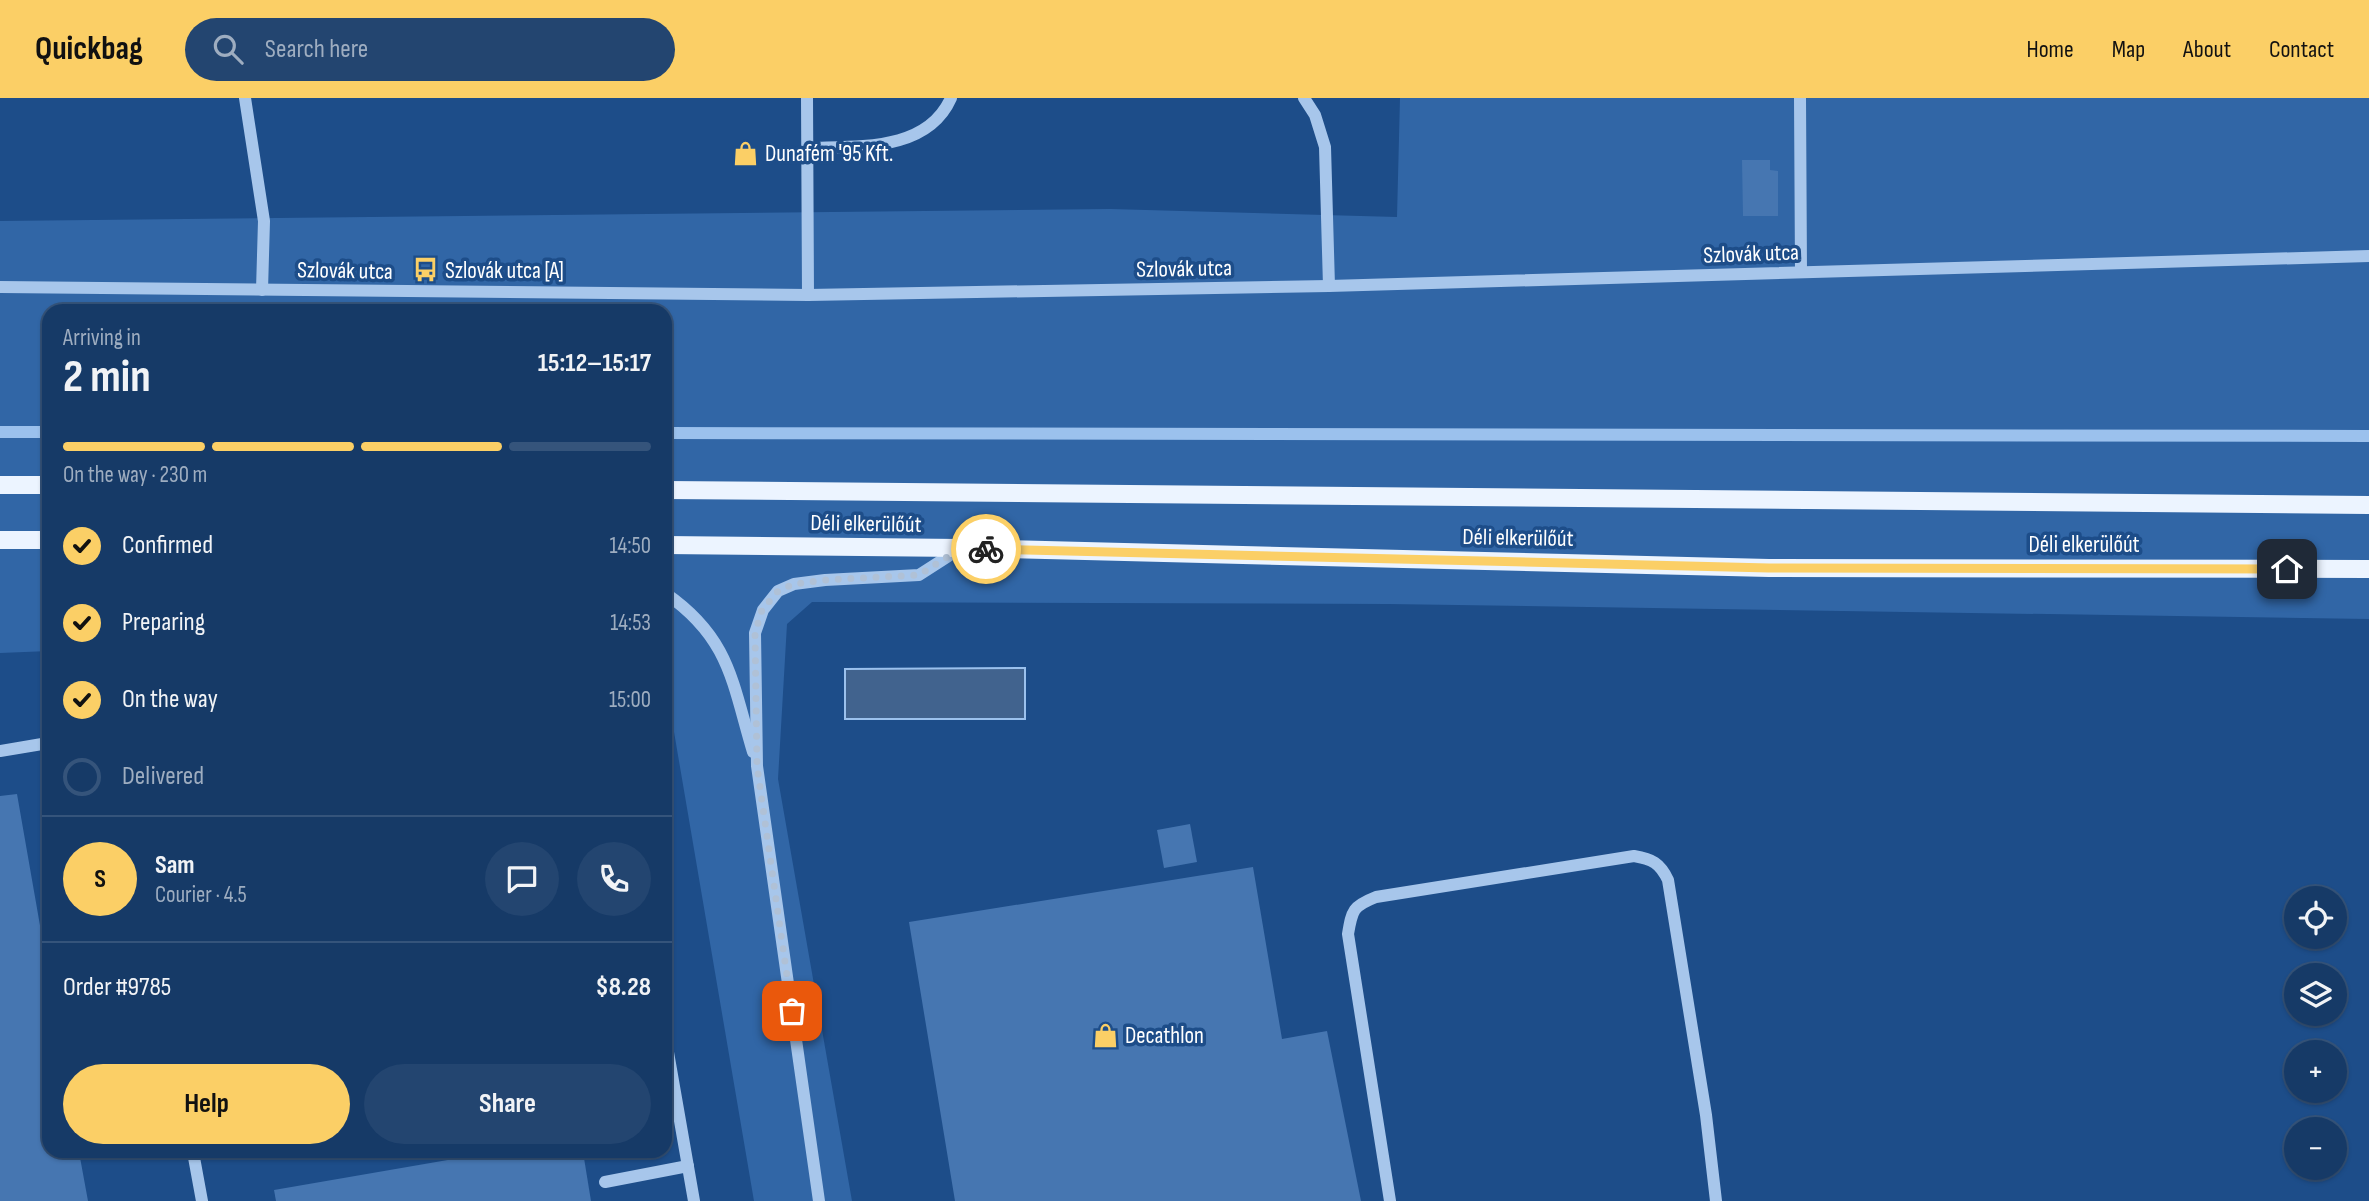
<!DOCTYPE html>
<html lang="en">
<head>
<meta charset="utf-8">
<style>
	body { margin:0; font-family:"Sofia Sans Condensed",sans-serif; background:#234570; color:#f1f3f6; height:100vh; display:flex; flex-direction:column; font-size:26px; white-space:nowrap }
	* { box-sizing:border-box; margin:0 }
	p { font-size:23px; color:#9eadc0 }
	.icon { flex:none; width:38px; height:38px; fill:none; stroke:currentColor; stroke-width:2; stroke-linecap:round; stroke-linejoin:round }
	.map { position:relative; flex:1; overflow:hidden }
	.details { position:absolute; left:42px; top:206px; width:630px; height:854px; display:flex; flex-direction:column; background:#163a67; border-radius:21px; box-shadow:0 2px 5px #0004,0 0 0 2px #35547b }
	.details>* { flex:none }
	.fabs { position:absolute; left:2284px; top:788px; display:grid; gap:14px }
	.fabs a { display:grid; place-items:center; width:63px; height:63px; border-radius:50%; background:#163a67; box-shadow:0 2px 5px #0004,0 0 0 2px #35547b; font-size:35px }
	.pin { position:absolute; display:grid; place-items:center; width:60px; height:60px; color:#fff; margin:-30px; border-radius:14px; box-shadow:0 4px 10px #0006 }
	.courier { position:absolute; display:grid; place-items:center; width:70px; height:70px; margin:-35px; border:5px solid #fbcf66; border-radius:50%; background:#fff; color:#222; box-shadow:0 2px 9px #0007 }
	.headline em { font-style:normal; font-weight:700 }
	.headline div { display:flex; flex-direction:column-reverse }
	.headline { display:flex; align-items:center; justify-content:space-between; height:119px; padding:0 21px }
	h1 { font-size:46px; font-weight:700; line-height:52px }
	.bar { display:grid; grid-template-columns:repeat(4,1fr); gap:10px 7px; align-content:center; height:84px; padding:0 21px }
	.bar i { height:9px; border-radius:5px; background:#35547b }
	.bar .selected { background:#fbcf66 }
	.bar p { grid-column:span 4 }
	.line { display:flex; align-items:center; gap:18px; padding:0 21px; border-top:2px solid #35547b }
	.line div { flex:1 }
	.round { display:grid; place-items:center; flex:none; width:74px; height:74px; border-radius:37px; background:#234570 }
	ol { padding:0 21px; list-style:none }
	li { display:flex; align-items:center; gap:21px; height:77px }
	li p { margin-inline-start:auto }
	li .icon { padding:7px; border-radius:50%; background:#fbcf66; color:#111; stroke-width:4 }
	li:last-child { color:#9eadc0 }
	li i { width:38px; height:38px; border:4px solid #35547b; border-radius:50% }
	.primary-button { display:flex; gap:14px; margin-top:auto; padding:14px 21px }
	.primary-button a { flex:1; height:80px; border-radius:42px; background:#fbcf66; color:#111; font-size:28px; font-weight:700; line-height:80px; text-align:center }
	.primary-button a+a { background:#234570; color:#f1f3f6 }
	header { display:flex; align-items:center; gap:42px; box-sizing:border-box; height:98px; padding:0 35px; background:#fbcf66; color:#111 }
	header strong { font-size:33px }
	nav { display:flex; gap:38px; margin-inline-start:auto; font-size:24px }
	.search { width:490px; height:63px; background:#234570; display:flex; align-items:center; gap:18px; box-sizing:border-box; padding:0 24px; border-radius:38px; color:#9eadc0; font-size:26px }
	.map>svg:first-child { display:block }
	.green { fill:#3166a6 }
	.water { fill:#41638e; stroke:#9bc1ed; stroke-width:2 }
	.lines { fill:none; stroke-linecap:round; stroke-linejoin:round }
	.stream { stroke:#9bc1ed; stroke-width:12 }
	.building { fill:#4676b1 }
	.minor { stroke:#a7c6eb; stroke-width:12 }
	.major { stroke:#ecf4ff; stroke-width:18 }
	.done { stroke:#b0c1d6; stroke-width:7; stroke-dasharray:0 12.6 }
	.route { stroke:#fbcf66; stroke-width:9 }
	.labels { text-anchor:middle; stroke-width:7; stroke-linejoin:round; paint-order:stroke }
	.poi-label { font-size:23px; fill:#fff; stroke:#1d4d89; text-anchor:start }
	.street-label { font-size:23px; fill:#fff; stroke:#1d4d89 }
</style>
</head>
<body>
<header>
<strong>Quickbag</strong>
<div class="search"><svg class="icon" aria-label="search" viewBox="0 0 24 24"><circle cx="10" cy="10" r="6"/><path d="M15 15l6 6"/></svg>Search here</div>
<nav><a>Home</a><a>Map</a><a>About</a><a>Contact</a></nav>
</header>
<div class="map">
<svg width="2369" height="1103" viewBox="0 0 2369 1103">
	<rect width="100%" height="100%" fill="#1d4d89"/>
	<polygon class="green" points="1400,0 2369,0 2369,521 1388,506 812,504 787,526 778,681 852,1103 754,1103 665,581 665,214 49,214 49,553 0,555 0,123 1110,111 1397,119"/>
	<polygon class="water" points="1025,570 1025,621 845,621 845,571"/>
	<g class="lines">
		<g class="stream">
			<polyline points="0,334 49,334"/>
			<polyline points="665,335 2369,338"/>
		</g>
	</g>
	<g class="building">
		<polygon points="1742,62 1770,62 1770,72 1778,73 1778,118 1743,118"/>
		<polygon points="17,696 49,879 49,1054 79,1054 88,1103 0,1103 0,698"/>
		<polygon points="1190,726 1197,764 1164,770 1157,732"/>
		<polygon points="1253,769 1282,941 1327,933 1361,1103 955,1103 909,824"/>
		<polygon points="494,1054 583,1054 591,1103 276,1103 274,1092"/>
	</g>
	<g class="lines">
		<g class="minor">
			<polyline points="245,0 264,123 262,192"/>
			<polyline points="807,0 808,197"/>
			<polyline points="1304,0 1315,17 1325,49 1329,188"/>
			<polyline points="1800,0 1801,174"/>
			<path d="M808 50C858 48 927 54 951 0"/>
			<polyline points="0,189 808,197 1329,188 2369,158"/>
			<path d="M665 495C730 540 732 584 753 654"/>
			<polyline points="0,653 42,646 49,649"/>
			<polyline points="665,937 694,1103"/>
			<polyline points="193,1054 202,1103"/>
			<polyline points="605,1084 688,1068"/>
			<polyline points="819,1103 757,668 755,535 763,512 778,493 794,486 825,482 919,477 961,450"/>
			<path d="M1390 1103 1348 836C1352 812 1353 808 1376 799L1634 758C1652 761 1660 765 1668 782L1706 1017 1716 1103"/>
		</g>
		<g class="major">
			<polyline points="0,387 49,387"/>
			<polyline points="665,392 2369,407"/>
			<polyline points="0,442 49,442"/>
			<polyline points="665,447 961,450 1769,470 2369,471"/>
		</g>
	</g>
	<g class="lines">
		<polyline class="done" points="792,913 757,668 755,535 762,512 778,493 794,486 825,482 919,477 961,450 986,451"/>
		<polyline class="route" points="986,451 1769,470 2287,471"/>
	</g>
	<defs>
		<symbol id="shop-bare" viewBox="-9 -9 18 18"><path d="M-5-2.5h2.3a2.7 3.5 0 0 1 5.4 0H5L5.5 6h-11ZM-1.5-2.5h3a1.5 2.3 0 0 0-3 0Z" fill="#fbcf66" stroke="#1d4d89" stroke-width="2.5" paint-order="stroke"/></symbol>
		<symbol id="bus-bare" viewBox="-9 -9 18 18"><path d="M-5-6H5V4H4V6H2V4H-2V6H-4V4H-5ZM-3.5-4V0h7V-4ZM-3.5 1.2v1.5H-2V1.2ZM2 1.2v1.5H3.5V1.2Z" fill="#fbcf66" stroke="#1d4d89" stroke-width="2.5" paint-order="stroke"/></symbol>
	</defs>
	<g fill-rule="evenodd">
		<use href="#shop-bare" x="728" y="38" width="35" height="35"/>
		<use href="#bus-bare" x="408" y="154" width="35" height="35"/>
		<use href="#shop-bare" x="1088" y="920" width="35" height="35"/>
	</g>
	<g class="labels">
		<g class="poi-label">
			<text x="765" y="63">Dunafém '95 Kft.</text>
			<text x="445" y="180">Szlovák utca [A]</text>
			<text x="1125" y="945">Decathlon</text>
		</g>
		<g class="street-label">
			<text transform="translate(1751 155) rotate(-2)" y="8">Szlovák utca</text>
			<text transform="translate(1184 170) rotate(-1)" y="8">Szlovák utca</text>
			<text transform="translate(345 172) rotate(1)" y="8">Szlovák utca</text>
			<text transform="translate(866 425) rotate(1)" y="8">Déli elkerülőút</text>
			<text transform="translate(1518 439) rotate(1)" y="8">Déli elkerülőút</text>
			<text x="2084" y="454">Déli elkerülőút</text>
		</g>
	</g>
</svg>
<div class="fabs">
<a><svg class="icon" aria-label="locate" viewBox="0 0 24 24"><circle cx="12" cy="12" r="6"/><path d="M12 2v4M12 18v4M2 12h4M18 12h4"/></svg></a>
<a><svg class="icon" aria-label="layers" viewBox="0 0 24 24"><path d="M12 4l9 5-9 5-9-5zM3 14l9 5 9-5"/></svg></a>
<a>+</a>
<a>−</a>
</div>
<div class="pin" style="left:792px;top:913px;background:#ea580c"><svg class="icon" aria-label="bag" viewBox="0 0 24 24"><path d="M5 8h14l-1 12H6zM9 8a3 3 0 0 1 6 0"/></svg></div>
<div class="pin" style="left:2287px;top:471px;background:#1f2937"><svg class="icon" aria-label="home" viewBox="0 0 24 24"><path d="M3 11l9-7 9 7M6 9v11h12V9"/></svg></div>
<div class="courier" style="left:986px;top:451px"><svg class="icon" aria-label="bike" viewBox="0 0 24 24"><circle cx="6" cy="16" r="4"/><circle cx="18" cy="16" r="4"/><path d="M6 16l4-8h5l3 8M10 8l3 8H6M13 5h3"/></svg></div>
<section class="details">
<div class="headline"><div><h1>2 min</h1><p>Arriving in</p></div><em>15:12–15:17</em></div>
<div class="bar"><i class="selected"></i><i class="selected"></i><i class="selected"></i><i></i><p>On the way · 230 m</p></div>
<ol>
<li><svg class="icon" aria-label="check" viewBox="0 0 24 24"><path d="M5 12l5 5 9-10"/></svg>Confirmed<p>14:50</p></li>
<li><svg class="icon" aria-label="check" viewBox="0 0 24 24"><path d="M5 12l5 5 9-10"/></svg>Preparing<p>14:53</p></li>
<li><svg class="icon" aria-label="check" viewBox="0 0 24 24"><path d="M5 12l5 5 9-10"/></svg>On the way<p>15:00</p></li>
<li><i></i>Delivered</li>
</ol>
<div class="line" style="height:126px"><b class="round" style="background:#fbcf66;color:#111">S</b><div><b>Sam</b><p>Courier · 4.5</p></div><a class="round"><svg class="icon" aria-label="chat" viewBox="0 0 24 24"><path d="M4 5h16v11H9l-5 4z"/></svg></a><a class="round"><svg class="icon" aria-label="phone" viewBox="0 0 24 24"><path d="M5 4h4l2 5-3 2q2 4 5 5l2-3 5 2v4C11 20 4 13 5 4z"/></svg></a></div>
<div class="line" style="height:91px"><div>Order #9785</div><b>$8.28</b></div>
<div class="primary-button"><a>Help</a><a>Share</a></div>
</section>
</div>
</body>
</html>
